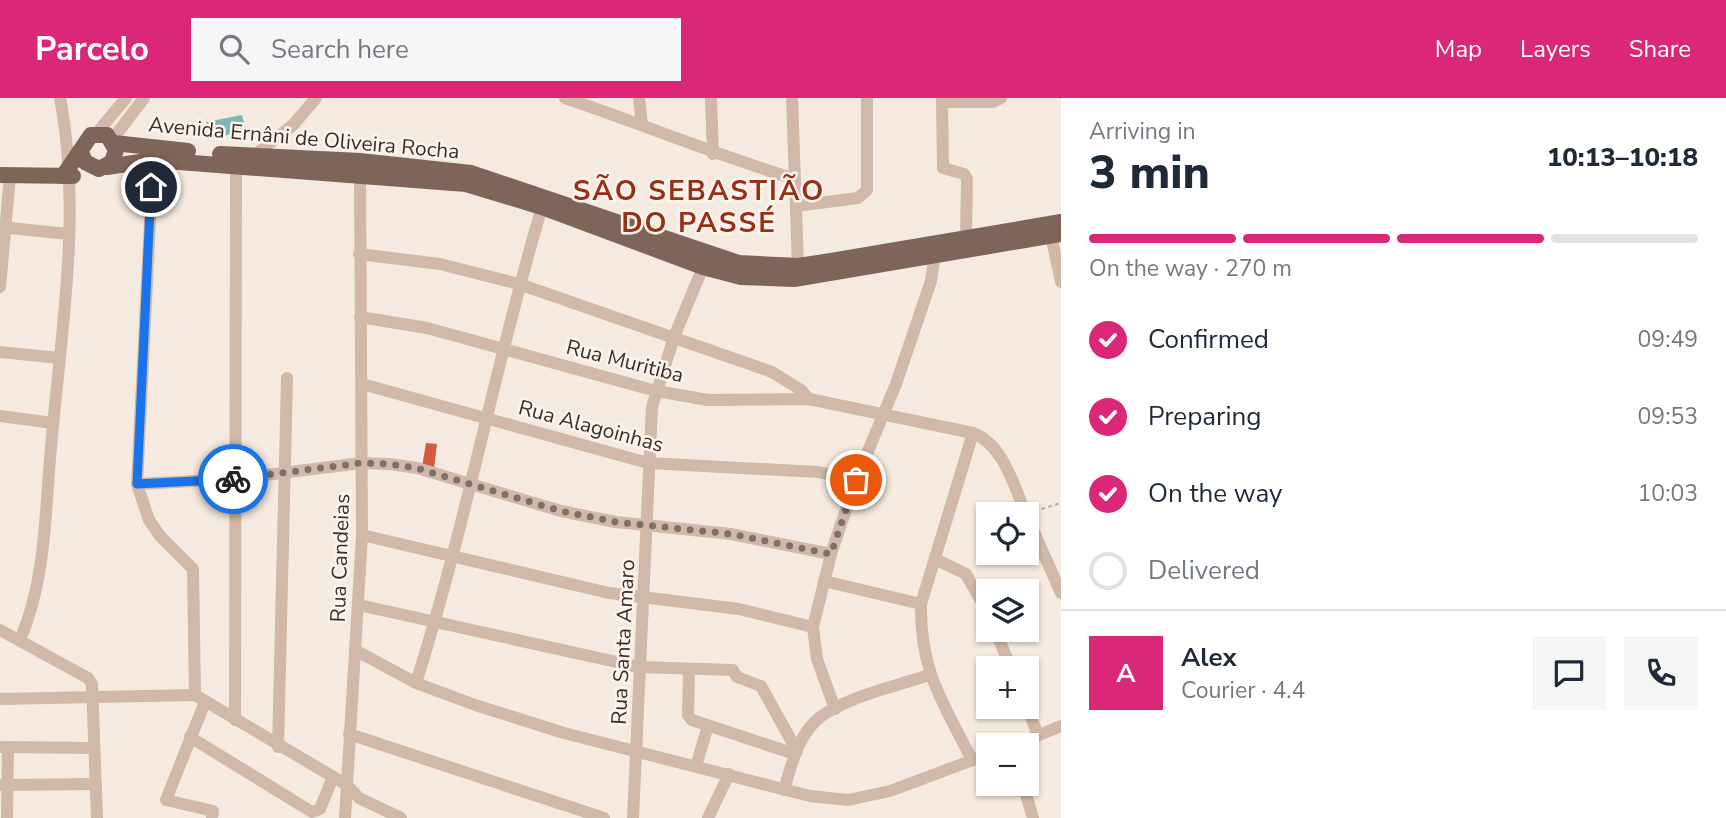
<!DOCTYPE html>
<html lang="en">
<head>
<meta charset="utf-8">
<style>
	body { margin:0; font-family:"Nunito Sans",sans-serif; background:#f6f6f7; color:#1f2937; height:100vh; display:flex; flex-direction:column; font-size:26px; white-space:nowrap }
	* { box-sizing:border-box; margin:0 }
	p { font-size:23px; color:#747a83 }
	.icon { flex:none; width:38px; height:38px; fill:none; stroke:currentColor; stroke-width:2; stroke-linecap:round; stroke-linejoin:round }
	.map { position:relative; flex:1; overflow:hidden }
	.drawer { display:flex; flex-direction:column; background:#fff; width:665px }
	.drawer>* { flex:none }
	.fabs { position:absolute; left:976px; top:404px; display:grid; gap:14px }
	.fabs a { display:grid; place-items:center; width:63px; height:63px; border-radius:0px; background:#fff; box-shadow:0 2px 5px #0004; font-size:35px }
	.pin { position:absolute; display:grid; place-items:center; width:60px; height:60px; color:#fff; margin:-30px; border:4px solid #fff; border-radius:50%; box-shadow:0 2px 7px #0007 }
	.courier { position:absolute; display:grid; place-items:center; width:70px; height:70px; margin:-35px; border:5px solid #1a73e8; border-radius:50%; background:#fff; color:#222; box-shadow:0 2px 9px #0007 }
	.headline em { font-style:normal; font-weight:800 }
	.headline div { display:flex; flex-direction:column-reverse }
	.headline { display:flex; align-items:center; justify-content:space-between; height:119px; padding:0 28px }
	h1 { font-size:46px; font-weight:800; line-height:52px }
	.bar { display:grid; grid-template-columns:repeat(4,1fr); gap:10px 7px; align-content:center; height:84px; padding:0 28px }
	.bar i { height:9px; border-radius:5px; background:#e0e1e3 }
	.bar .selected { background:#db2777 }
	.bar p { grid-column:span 4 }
	.line { display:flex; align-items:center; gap:18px; padding:0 28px; border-top:2px solid #e0e1e3 }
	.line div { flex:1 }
	.round { display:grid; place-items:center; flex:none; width:74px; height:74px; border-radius:0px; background:#f6f6f7 }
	ol { padding:0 28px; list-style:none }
	li { display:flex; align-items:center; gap:21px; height:77px }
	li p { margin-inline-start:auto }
	li .icon { padding:7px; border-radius:50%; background:#db2777; color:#fff; stroke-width:4 }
	li:last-child { color:#747a83 }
	li i { width:38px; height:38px; border:4px solid #e0e1e3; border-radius:50% }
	header { display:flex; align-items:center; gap:42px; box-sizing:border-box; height:98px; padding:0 35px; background:#db2777; color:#fff }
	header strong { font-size:33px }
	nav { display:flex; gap:38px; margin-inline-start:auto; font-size:24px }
	.search { width:490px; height:63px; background:#f6f6f7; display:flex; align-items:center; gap:18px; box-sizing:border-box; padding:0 24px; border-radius:0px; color:#747a83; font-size:26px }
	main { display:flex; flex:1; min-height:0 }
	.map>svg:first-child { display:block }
	.water { fill:#7ab6b6 }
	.building { fill:#d35c40 }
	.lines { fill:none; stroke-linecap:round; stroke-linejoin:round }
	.path { stroke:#bca293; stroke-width:2; stroke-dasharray:3.5 3.5; stroke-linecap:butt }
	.minor { stroke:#d0b9a9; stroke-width:12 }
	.major { stroke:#7f6459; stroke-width:16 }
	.done { stroke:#7d7069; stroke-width:7; stroke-dasharray:0 12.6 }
	.route { stroke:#1a73e8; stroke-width:9 }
	.labels { text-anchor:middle; stroke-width:5; stroke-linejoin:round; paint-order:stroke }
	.street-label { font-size:21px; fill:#3c2e29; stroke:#fcf4ec }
	.district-label { font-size:28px; font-weight:bold; letter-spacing:2px; fill:#953019; stroke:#fcf4ec }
</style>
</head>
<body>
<header>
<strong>Parcelo</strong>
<div class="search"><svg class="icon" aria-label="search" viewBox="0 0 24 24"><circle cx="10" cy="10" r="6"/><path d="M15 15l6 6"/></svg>Search here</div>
<nav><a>Map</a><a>Layers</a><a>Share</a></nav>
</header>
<main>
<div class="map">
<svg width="1061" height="720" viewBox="0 0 1061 720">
	<rect width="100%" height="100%" fill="#f5eadf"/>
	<polygon class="water" points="242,17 246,33 209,41 206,24"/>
	<polygon class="building" points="426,345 437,346 434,371 422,369"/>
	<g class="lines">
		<polyline class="path" points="1035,413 1061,405"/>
		<g class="minor">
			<path d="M565 0C642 26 717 57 795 81"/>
			<polyline points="639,0 642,27"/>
			<polyline points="711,0 713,56"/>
			<polyline points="792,0 798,168"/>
			<polyline points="942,0 943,70 964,76 967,81 966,140"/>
			<polyline points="942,4 993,4 1001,0"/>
			<polyline points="96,36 126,0"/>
			<polyline points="112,42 144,0"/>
			<polyline points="256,56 293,27 316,0"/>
			<polyline points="153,62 137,386 149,422 160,438 193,471 195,597"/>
			<polyline points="796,108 858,100 867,92 867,0"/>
			<polyline points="0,129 68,136"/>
			<polyline points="1051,137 1061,184"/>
			<polyline points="359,156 440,166 519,186 772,274 801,292 809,301"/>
			<polyline points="0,189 10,78"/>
			<path d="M360 219 427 230 656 293 708 302 809 301 973 335C1003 346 1014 388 1026 416"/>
			<polyline points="0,254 59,260"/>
			<polyline points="362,286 648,365 818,374 856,382"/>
			<polyline points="0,318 53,325"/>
			<polyline points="137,386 234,381 361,365 390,366 417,370 561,413 616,424 731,436 831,456"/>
			<polyline points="1027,418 1061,495"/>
			<polyline points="362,437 609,495 739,511 813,529"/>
			<polyline points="935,461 966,476 989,517"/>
			<polyline points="824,483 921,506"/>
			<polyline points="359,507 639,569 733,572 737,579 761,588 797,653"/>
			<polyline points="0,532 88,580 92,586 97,720"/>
			<polyline points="995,532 1011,570"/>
			<path d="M20 542C46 482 45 414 51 349 61 234 82 114 60 0"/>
			<polyline points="355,552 416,585 475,607 564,635 810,698 848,702 890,693 989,656"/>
			<polyline points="689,573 688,617 692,622 795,656"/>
			<path d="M416 585C466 428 495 266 542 109"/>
			<polyline points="0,601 195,597 347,687 359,700 401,720"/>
			<polyline points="205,604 166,702 213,713 212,720"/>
			<polyline points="1027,609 1038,637"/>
			<polyline points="835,611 817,561 813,529 831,456 856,382 896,286 931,183 936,149"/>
			<polyline points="235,622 236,67"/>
			<polyline points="349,636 604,720"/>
			<polyline points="190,639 312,714 320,711 333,679"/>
			<polyline points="1012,648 1061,628"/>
			<polyline points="0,649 94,650"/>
			<polyline points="278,649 287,280"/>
			<path d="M972 662C943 604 920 574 921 506L973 335"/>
			<polyline points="696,668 708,628"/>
			<polyline points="1023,686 1033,720"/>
			<polyline points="0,687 96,686"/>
			<path d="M784 692C791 668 798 637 819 620 845 599 897 588 929 577"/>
			<polyline points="7,720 8,649"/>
			<polyline points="345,720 362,437 360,76"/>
			<polyline points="633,720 652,309 674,239 703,169"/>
			<polyline points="708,720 729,676"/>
		</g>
		<g class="major">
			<polyline points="114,45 188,53"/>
			<polyline points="220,56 360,63 471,75 739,165 798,168 831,163 1061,124"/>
			<polyline points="107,69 153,62 466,86 542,109 703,169 741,179 794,181 1061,136"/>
			<polyline points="0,77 73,78"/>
			<polyline points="63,78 91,37 107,37 116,52 112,64 99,71 85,64 81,54"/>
		</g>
	</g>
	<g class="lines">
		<polyline class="done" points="233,381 361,365 390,366 416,370 561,413 616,424 731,436 831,456 856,382"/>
		<polyline class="route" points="151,89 137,386 233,381"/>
	</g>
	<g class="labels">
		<g class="street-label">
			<text transform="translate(304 40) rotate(5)" y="7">Avenida Ernâni de Oliveira Rocha</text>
			<text transform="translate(625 263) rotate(14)" y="7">Rua Muritiba</text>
			<text transform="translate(591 328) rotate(15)" y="7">Rua Alagoinhas</text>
			<text transform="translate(340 460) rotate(-88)" y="7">Rua Candeias</text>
			<text transform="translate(623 544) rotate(-87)" y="7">Rua Santa Amaro</text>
		</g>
		<g class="district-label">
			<text x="699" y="102">SÃO SEBASTIÃO<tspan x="699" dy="32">DO PASSÉ</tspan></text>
		</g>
	</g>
</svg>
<div class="fabs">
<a><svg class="icon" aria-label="locate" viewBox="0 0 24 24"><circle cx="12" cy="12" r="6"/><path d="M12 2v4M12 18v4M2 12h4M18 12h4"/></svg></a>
<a><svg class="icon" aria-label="layers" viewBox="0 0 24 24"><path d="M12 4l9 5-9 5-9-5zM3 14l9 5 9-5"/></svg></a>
<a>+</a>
<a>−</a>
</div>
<div class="pin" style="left:856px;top:382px;background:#ea580c"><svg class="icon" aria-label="bag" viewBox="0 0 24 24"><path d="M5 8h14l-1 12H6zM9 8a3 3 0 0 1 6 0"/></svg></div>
<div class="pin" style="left:151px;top:89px;background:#1f2937"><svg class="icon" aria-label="home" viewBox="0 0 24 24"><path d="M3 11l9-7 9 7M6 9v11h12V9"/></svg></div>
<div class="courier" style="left:233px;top:381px"><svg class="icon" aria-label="bike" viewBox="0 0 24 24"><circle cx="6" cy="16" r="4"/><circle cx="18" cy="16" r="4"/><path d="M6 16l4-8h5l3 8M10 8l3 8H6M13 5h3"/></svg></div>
</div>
<section class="drawer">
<div class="headline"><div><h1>3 min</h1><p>Arriving in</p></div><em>10:13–10:18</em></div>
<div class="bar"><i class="selected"></i><i class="selected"></i><i class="selected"></i><i></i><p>On the way · 270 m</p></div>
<ol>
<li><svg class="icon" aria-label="check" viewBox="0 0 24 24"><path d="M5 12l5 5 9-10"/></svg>Confirmed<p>09:49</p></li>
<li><svg class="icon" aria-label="check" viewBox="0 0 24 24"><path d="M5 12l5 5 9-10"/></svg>Preparing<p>09:53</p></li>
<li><svg class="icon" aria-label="check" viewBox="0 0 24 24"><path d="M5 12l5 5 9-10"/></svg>On the way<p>10:03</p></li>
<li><i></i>Delivered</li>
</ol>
<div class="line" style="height:126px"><b class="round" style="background:#db2777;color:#fff">A</b><div><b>Alex</b><p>Courier · 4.4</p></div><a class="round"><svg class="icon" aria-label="chat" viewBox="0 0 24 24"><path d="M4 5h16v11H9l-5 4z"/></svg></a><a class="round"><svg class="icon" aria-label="phone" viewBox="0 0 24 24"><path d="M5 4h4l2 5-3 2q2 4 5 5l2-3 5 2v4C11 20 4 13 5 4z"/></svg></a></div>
</section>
</main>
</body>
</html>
